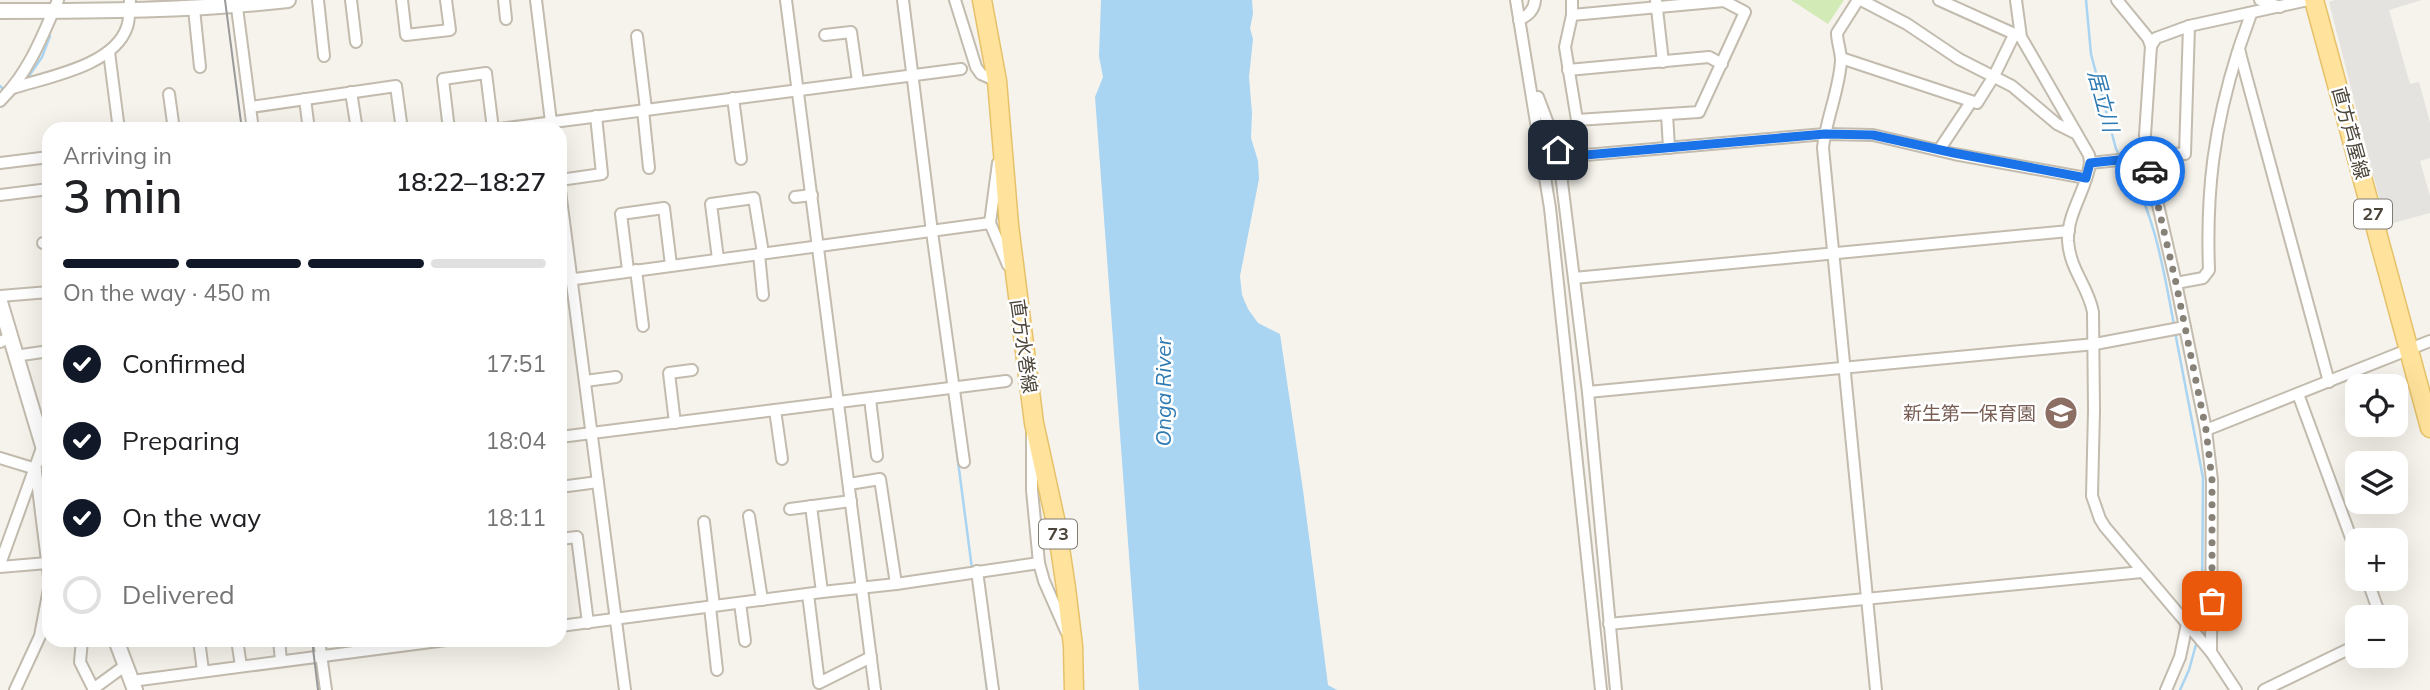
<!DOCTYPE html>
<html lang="en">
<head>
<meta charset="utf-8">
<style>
	body { margin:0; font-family:Mulish,"Noto Sans JP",sans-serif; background:#f2f2f2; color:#202124; height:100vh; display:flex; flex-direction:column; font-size:26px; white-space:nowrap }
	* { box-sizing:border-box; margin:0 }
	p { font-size:23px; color:#757577 }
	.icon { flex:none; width:38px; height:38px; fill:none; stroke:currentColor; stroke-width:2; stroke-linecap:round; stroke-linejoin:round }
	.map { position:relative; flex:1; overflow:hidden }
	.details { position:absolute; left:42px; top:122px; width:525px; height:525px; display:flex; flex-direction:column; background:#fff; border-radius:21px; box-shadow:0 7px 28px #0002 }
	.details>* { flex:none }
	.controls { position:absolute; left:2345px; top:374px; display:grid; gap:14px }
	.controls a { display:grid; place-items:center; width:63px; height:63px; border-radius:14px; background:#fff; box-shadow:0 7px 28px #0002; font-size:35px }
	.pin { position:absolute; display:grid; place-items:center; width:60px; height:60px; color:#fff; margin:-30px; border-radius:14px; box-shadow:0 4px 10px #0006 }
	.courier { position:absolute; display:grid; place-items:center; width:70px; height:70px; margin:-35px; border:5px solid #1a73e8; border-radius:50%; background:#fff; color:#222; box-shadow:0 2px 9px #0007 }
	.summary em { font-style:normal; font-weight:600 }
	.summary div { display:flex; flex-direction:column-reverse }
	.summary { display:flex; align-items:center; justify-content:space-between; height:119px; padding:0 21px }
	h1 { font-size:46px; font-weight:600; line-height:52px }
	.bar { display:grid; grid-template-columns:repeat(4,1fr); gap:10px 7px; align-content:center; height:84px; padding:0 21px }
	.bar i { height:9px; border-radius:5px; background:#e0e0e0 }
	.bar .current { background:#111827 }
	.bar p { grid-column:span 4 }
	ol { padding:0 21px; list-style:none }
	li { display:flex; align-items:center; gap:21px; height:77px }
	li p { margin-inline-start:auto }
	li .icon { padding:7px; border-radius:50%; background:#111827; color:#fff; stroke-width:4 }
	li:last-child { color:#757577 }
	li i { width:38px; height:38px; border:4px solid #e0e0e0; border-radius:50% }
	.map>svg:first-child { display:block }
	.green { fill:#d2eab5 }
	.parking { fill:#e5e3e0 }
	.water { fill:#a9d4f2 }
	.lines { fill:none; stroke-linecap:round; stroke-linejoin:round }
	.stream { stroke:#a9d4f2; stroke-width:2.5 }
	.minor-casing { stroke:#c2bbae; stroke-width:14 }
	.tertiary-casing { stroke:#c2bbae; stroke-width:18 }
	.primary-casing { stroke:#e6c16a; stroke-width:21 }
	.minor { stroke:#fff; stroke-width:10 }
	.tertiary { stroke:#fff; stroke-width:14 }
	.primary { stroke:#ffe39c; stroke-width:18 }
	.tram { stroke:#9a9a9a; stroke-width:2 }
	.done { stroke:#878178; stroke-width:7; stroke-dasharray:0 12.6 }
	.route { stroke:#1a73e8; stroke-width:9 }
	.labels { text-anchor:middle; stroke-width:5; stroke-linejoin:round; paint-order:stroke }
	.shield { fill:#fff; stroke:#817c74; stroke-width:2 }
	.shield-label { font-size:18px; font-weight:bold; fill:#4b4439 }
	.street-label { font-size:19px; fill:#4b4439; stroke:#fff }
	.education-label { font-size:19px; fill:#785e54; stroke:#fff; text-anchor:end }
	.water-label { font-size:21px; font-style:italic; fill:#2e7ab2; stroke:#fff }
</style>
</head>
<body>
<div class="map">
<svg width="2430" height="690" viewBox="0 0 2430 690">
	<rect width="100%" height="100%" fill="#f6f3ec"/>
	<polygon class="green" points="1791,0 1844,0 1828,24"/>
	<polygon class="parking" points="2335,0 2422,0 2389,10 2410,84 2419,82 2430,122 2430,158 2420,161 2430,196 2430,213 2386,225 2329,2"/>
	<polygon class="water" points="1101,0 1252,0 1253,14 1250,28 1253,39 1249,77 1252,113 1251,138 1258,161 1259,179 1240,276 1242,295 1248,309 1258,323 1280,334 1303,490 1328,685 1337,690 1139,690 1095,97 1103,77 1099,56"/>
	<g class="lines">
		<g class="stream">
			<polyline points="898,0 899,14"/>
			<polyline points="2086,0 2091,54 2116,149 2120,156"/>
			<polyline points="29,76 42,57 50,36"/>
			<polyline points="0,86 3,89"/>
			<path d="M2124 162C2154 209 2164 271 2174 325"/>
			<polyline points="2175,332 2203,478 2202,610 2199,630"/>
			<polyline points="943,350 948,385"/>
			<polyline points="949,392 972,569"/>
			<polyline points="976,600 987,690"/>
			<polyline points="2180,690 2189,670 2197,641"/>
		</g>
		<defs>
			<g id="minor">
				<polyline points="236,0 253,130"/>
				<polyline points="318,0 324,56"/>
				<polyline points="351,0 356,42"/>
				<polyline points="402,0 406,35 450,30 446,0"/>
				<polyline points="504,0 506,19"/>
				<polyline points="536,0 552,130"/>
				<polyline points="786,0 875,690"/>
				<polyline points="903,0 932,232 964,462"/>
				<polyline points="955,0 976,67 981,74 997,81"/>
				<polyline points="1516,0 1550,208 1601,690"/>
				<polyline points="1572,0 1572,15 1565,47 1577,120 1699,112 1745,12 1724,1 1572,15"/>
				<polyline points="1656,0 1663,62"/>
				<path d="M1858 0 1837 33C1837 42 1841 51 1841 61 1839 91 1826 119 1823 148L1876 690"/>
				<polyline points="1861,0 1907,24 1959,59 2012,86 2057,124 2075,133"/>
				<polyline points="1939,0 2019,36"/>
				<path d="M2016 0 2021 37 2089 155 2090 163C2087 189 2067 213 2068 241 2070 270 2088 286 2093 312L2094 410 2092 496 2100 519 2105 527 2211 652 2236 690"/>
				<polyline points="2117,0 2148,38 2151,46"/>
				<polyline points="2260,0 2280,7"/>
				<polyline points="194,9 200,67"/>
				<polyline points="2251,14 2239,48 2241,57 2329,382"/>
				<path d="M1519 20C1528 15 1534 11 1535 0"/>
				<polyline points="825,35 851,32 858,81"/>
				<polyline points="637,36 646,109"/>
				<polyline points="109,52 119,130"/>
				<polyline points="1841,58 1977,103 1994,76 2014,35"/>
				<polyline points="1568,70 1709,57 1722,64"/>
				<path d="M13 88C47 77 114 66 127 27 130 19 129 9 130 0"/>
				<polyline points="351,92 357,130"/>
				<polyline points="169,94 174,130"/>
				<polyline points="1538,97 1558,150 1588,392 1616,690"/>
				<polyline points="733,98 741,159"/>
				<polyline points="305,99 309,130"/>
				<path d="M0 101C29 72 42 37 58 0"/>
				<polyline points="251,107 396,86 402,130"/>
				<polyline points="643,110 649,168"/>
				<polyline points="1667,114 1669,148"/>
				<polyline points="449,130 443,79 486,73 493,129"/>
				<polyline points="492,130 961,69"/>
				<polyline points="1558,150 1574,156 1825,134 1873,135 1954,154 2086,178"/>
				<polyline points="1939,150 1971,102"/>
				<polyline points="2147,153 2185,154 2189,26"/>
				<polyline points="0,163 49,157"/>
				<polyline points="998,163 990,223 1008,265"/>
				<polyline points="2090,163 2147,157"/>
				<polyline points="560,180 602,174 596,116"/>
				<polyline points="560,191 625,690"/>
				<polyline points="0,195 49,189"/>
				<polyline points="795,197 812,195"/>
				<polyline points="43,243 49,242"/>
				<polyline points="759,254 763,295"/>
				<polyline points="718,259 711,204 754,198 763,253"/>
				<polyline points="628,270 621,214 664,208 671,265"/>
				<polyline points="636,270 643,326"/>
				<polyline points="1574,278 2069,231"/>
				<polyline points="560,281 990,223"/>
				<path d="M2176 283 2203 278 2209 270C2206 190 2214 127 2238 51"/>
				<polyline points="0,296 49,292"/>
				<polyline points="0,342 10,337"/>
				<polyline points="15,356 49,351"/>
				<polyline points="585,381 616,377"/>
				<polyline points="1588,392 2095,344 2185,327"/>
				<polyline points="2298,394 2357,554"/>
				<polyline points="870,399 877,456"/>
				<polyline points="775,410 782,459"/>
				<polyline points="675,423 669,373 692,370"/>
				<polyline points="2206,430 2430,341"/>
				<polyline points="1032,433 1032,490 1039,563 1044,581 1066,631"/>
				<polyline points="560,437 1006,381"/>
				<polyline points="0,458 36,469"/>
				<polyline points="36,472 49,577"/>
				<polyline points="849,484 880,479 896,584"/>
				<polyline points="560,487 598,482"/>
				<polyline points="811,506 822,592"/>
				<polyline points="790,509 851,501"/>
				<polyline points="749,516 762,600"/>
				<polyline points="704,522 714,606"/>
				<polyline points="560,539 577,537 588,623"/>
				<polyline points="0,564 42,448"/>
				<polyline points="0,567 47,563"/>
				<polyline points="977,571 993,690"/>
				<polyline points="2367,579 2381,618"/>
				<polyline points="808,594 819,683 871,657"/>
				<polyline points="740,603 745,641"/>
				<polyline points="710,607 717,670"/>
				<polyline points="1609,624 2142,572"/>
				<polyline points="560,626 822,592 896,584 1039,563"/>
				<polyline points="82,640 80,662 94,690"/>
				<polyline points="199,640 203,671"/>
				<polyline points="237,640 241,666"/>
				<polyline points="279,640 281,661"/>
				<polyline points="319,640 326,690"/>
				<polyline points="2211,652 2212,480 2206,430 2176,283 2147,157 2145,135 2151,46 2156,38 2189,26 2308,0"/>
				<polyline points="2390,656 2391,656"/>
				<polyline points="132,681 446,640"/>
				<polyline points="93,689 126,665"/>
				<polyline points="15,690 40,636 49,589"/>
				<polyline points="2166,690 2180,657 2187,624"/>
				<polyline points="2264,690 2357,645"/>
			</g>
			<g id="tertiary">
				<path d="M0 11C97 11 192 11 288 0"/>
				<polyline points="0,302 49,466"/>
				<polyline points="116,640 135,690"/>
			</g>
			<g id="primary">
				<polyline points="982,0 997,81 1009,225 1034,423 1057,528 1066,588 1073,646 1074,690"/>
				<polyline points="2314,0 2430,428"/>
			</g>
		</defs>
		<use href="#minor" class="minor-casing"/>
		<use href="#tertiary" class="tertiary-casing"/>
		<use href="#primary" class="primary-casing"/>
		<use href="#minor" class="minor"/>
		<use href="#tertiary" class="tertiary"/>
		<use href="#primary" class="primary"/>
		<g class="tram">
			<polyline points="225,0 242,130"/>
			<polyline points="312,640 318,690"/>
		</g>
	</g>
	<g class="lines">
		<polyline class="done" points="2150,171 2176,283 2206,430 2212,480 2212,601"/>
		<polyline class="route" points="1558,150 1574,156 1825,134 1873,135 1954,153 2086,178 2090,163 2147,157 2150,171"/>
	</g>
	<defs>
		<symbol id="school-disc" viewBox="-11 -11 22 22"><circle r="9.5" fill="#8d6e63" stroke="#fff"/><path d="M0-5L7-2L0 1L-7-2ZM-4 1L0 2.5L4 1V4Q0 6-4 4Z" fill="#fff"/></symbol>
	</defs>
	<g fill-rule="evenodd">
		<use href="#school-disc" x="2042" y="394" width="38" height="38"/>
	</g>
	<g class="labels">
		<g class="shield">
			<rect x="2354" y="199.5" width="38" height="29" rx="5"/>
			<rect x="1039" y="519.5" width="38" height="29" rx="5"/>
		</g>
		<g class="shield-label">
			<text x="2373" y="220">27</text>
			<text x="1058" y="540">73</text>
		</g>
		<g class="street-label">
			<text transform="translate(2351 133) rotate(75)" y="7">直方芦屋線</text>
			<text transform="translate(1024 346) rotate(82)" y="7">直方水巻線</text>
		</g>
		<g class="education-label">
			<text x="2036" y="420">新生第一保育園</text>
		</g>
		<g class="water-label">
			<text transform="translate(2103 101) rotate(75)" y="7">居立川</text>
			<text transform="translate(1164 392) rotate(-90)" y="7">Onga River</text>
		</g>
	</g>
</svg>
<div class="controls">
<a><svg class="icon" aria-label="locate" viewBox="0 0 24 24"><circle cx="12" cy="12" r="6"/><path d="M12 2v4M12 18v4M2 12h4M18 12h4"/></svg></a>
<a><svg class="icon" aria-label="layers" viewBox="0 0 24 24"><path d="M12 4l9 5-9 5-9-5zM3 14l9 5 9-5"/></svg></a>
<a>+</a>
<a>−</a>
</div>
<div class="pin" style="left:2212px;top:601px;background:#ea580c"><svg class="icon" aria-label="bag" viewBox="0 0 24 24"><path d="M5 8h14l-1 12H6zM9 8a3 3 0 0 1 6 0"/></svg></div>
<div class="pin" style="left:1558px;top:150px;background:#1f2937"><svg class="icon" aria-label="home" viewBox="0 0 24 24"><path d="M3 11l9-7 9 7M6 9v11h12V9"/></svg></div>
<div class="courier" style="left:2150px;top:171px"><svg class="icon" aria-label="car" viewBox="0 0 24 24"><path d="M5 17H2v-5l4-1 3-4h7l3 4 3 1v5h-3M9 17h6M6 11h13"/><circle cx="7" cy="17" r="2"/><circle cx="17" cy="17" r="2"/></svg></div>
<section class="details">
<div class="summary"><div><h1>3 min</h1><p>Arriving in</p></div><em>18:22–18:27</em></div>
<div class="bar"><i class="current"></i><i class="current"></i><i class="current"></i><i></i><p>On the way · 450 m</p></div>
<ol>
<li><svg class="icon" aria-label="check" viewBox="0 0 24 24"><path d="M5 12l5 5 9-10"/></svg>Confirmed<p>17:51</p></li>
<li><svg class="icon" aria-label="check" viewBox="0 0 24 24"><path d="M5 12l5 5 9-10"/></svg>Preparing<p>18:04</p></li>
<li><svg class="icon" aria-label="check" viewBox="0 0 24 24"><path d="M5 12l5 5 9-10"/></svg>On the way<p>18:11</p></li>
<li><i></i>Delivered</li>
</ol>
</section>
</div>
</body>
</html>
